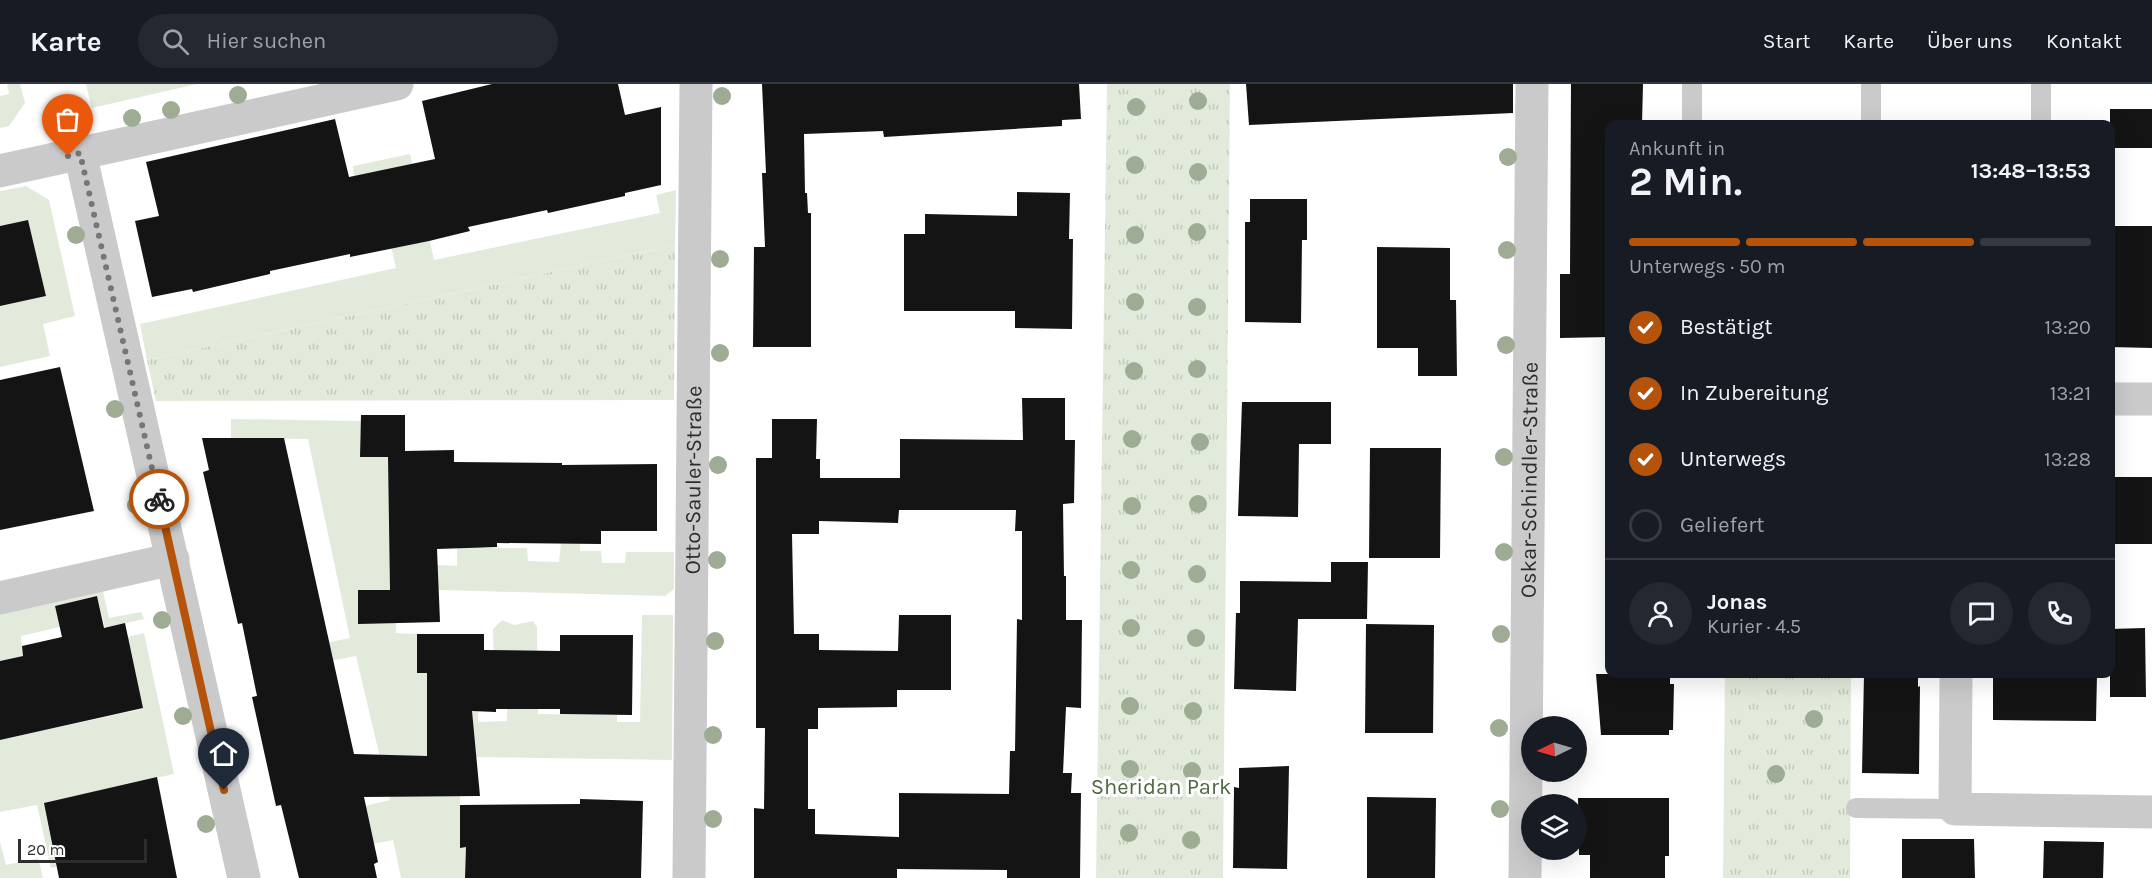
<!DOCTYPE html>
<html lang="de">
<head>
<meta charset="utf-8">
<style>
	body { margin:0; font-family:Karla,sans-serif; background:#242831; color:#f1f3f6; height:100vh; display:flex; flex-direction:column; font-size:22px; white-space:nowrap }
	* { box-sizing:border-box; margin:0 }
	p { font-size:20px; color:#9ea1a6 }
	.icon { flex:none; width:33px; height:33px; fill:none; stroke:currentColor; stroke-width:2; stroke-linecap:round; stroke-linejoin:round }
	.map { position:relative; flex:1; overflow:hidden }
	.details { position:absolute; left:1605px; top:36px; width:510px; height:558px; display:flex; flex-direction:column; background:#171b24; border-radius:12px; box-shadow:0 6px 24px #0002 }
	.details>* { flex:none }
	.needle { width:39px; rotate:265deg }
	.fabs { position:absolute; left:1521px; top:632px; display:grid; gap:12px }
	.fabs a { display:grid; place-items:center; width:66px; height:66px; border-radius:50%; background:#171b24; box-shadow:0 6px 24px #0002; font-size:30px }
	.scale { position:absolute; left:18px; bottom:15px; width:129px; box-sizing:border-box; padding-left:6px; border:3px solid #2d2d2d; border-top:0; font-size:16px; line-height:21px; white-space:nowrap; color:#2d2d2d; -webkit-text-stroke:4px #fff; paint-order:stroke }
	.pin { position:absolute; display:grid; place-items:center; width:51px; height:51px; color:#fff; margin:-62px -26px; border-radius:50% 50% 50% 0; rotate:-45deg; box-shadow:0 0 6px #0007 }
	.pin .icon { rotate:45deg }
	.courier { position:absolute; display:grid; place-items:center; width:60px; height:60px; margin:-30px; border:4px solid #b45309; border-radius:50%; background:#fff; color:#222; box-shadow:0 2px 8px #0007 }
	.summary em { font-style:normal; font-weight:700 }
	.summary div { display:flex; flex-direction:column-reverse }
	.summary { display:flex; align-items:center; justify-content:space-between; height:102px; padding:0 24px }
	h1 { font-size:39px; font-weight:700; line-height:45px }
	.bar { display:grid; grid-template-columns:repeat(4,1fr); gap:9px 6px; align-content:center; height:72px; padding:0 24px }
	.bar i { height:8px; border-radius:4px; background:#363941 }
	.bar .selected { background:#b45309 }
	.bar p { grid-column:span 4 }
	.line { display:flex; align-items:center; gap:15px; padding:0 24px; border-top:2px solid #363941 }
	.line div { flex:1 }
	.round { display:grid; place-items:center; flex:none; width:63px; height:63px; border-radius:32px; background:#242831 }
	ol { padding:0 24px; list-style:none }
	li { display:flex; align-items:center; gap:18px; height:66px }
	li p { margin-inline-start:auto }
	li .icon { padding:6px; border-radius:50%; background:#b45309; color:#fff; stroke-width:4 }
	li:last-child { color:#9ea1a6 }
	li i { width:33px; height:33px; border:3px solid #363941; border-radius:50% }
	header { display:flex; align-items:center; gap:36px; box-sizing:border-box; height:84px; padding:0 30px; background:#171b24; border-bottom:2px solid #363941 }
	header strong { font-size:28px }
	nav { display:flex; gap:33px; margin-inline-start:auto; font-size:21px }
	.search { width:420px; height:54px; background:#242831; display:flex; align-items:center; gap:15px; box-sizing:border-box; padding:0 21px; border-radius:33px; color:#9ea1a6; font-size:22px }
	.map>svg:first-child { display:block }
	.green { fill:#e2ebdb }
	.park { fill:url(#park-tufts) }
	.building { fill:#141414; fill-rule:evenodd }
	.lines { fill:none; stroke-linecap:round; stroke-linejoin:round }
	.service { stroke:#cacaca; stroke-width:20 }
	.minor { stroke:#cacaca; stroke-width:33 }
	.tree { fill:#9eac94 }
	.done { stroke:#767676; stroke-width:6; stroke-dasharray:0 10.8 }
	.route { stroke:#b45309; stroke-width:8 }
	.labels { text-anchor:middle; stroke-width:6; stroke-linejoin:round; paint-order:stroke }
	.street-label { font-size:22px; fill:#2d2d2d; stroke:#fff }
	.park-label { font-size:22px; fill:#4e683c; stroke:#fff }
</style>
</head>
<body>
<header>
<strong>Karte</strong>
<div class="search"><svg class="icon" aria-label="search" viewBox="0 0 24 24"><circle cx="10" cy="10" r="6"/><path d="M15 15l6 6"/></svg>Hier suchen</div>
<nav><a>Start</a><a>Karte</a><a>Über uns</a><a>Kontakt</a></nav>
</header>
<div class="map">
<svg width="2152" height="794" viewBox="0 0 2152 794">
	<defs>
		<pattern id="park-tufts" width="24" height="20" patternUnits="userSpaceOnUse" patternTransform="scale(1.5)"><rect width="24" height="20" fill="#e2ebdb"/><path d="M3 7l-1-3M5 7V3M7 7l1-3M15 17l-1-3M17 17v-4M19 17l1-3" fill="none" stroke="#c2cabc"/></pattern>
	</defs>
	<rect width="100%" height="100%" fill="#fff"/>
	<g class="green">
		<polygon points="7,0 20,0 25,19 9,42 0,44 0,12 9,10"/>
		<polygon points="86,0 197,0 92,24"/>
		<polygon points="410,70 434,176 660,129 656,111 676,106 675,161 147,276 140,240 396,184 374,88 354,92 353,82"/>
		<polygon points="26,102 49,116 75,232 43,240 50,272 0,283 0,222 46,212 28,137 0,142 0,107"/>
		<polygon points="231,335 361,337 360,373 388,373 419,480 457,482 458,396 481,416 481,464 527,464 528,477 559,478 561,459 579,397 580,467 601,467 602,479 625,479 626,468 674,468 674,505 665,512 439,506 381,506 396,539 396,549 417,550 417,588 427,589 427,627 478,627 478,638 507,637 508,588 494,588 493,545 502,536 514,541 533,537 537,543 538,630 617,631 617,638 640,638 642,531 673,531 672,676 476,673 427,712 460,712 460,763 466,763 465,794 401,794 393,756 330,768 323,732 390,716 356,572 290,585 286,567 350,554 308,355 231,354"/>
		<polygon points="102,503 109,534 141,528 144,535 105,544 97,512 55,522 60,543 21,552 23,572 0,577 0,526"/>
		<polygon points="144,549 174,690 45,719 131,766 51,784 37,721 0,728 0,656 142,625 127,553"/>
		<polygon points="0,758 6,781 38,774 43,794 0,794"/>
	</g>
	<g class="park">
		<polygon points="1107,0 1230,0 1223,794 1096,794"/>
		<polygon points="675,161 674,316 156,317 147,276"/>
		<polygon points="1725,590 1851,590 1850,794 1723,794"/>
	</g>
	<g class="building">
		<polygon points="492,0 618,0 625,31 661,23 661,101 625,109 625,112 589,120 548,129 547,126 468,143 470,147 429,157 350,173 350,170 270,187 270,190 193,208 192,205 152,213 135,137 159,132 146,78 335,35 349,93 435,75 422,17"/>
		<polygon points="762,0 1079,0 1081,35 1062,36 1062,42 884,53 883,47 804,50 805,109 807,109 808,129 811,129 811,263 753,263 754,163 765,163 762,89 766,89"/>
		<polygon points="1246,0 1513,0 1513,29 1249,41"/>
		<polygon points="1571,0 1643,0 1642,40 1610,40 1610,253 1560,254 1560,190 1570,190"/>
		<rect x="2110" y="25" width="42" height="39"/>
		<polygon points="1017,108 1070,109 1069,155 1073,155 1072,245 1015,244 1015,227 904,227 904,150 925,150 925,130 1017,132"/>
		<polygon points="1250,115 1307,115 1307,156 1302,156 1301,239 1245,238 1245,138 1250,138"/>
		<polygon points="28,136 46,212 0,222 0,142"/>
		<polygon points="2110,142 2152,142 2152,264 2110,263"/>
		<polygon points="1377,163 1450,164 1450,216 1456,216 1457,292 1418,292 1418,264 1377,264"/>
		<polygon points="60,283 94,427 0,446 0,296"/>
		<path d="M1022 314H1065V356H1075L1074 419 1063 420 1064 492H1066V536H1082L1081 624 1066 623 1063 689H1072L1071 709H1081L1080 794H1007V786L897 785V794H754V724L764 725 765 644H756V374H772V335H817L816 375H820V394H900V355L1023 356ZM899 426H1016L1015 447H1022V536L1017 535 1015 667H1010L1009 710 899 709V753L815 750V725H808V645H818V624L897 623V606H951V531H899L898 567 819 566V550H794L792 450H819V437L898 439Z"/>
		<polygon points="1242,318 1331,318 1331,360 1299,360 1298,433 1238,432"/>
		<polygon points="361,331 405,331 405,367 454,366 454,378 562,379 562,381 657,380 657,447 601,447 601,460 497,459 497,463 437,465 440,538 358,540 358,506 390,506 388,373 360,373"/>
		<polygon points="202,354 284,354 354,670 427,672 427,589 417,589 417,550 484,550 484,566 560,567 560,551 633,551 632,631 560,630 560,625 496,625 496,628 472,627 480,712 364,713 378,778 374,780 377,794 299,794 281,721 276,722 252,613 257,612 242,539 238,540 203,388 209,386"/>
		<polygon points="1370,364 1441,364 1440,474 1369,474"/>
		<polygon points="2113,393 2152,393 2152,460 2110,460 2110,409 2113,409"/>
		<polygon points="1331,478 1368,478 1367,535 1298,535 1296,607 1234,605 1236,529 1240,529 1240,497 1331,498"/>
		<polygon points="97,512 104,544 125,539 143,624 0,656 0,577 23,572 22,562 62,553 55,522"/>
		<polygon points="1366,540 1434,541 1433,649 1365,649"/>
		<polygon points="2145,544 2146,613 2110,613 2110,545"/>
		<polygon points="1596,590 1670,590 1670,600 1674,600 1673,646 1669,646 1669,651 1601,651"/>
		<polygon points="1864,590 1918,590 1918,603 1920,602 1919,690 1862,689"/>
		<polygon points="1993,590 2097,590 2096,637 1993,636"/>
		<polygon points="1289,682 1287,785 1233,784 1234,703 1239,704 1239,684"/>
		<polygon points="157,693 177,794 59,794 44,719"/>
		<polygon points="1367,713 1436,714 1435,794 1367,794"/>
		<polygon points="1578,714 1669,714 1669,772 1665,772 1665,794 1590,794 1590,771 1579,771"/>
		<polygon points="580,715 643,717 641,794 465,794 466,763 460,764 460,721 580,720"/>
		<polygon points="1902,755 1974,755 1975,794 1902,794"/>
		<polygon points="2044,757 2104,758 2103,794 2043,794"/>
	</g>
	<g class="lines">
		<g class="service">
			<polyline points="2041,0 2041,40"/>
			<polyline points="1692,40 1692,0"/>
			<polyline points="1871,40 1871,0"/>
			<polyline points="1856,724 1955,725"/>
		</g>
		<g class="minor">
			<polyline points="80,69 244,794"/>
			<polyline points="0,87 397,0"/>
			<polyline points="2110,315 2152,315"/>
			<polyline points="0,514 173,475"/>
			<polyline points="1956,590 1955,725 2152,728"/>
			<path id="s1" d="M689 794 696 0"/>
			<path id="s2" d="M1525 794 1532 0"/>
		</g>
	</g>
	<g class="tree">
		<circle cx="238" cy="11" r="9"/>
		<circle cx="722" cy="12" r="9"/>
		<circle cx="1198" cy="17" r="9"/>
		<circle cx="1136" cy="23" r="9"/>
		<circle cx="171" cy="26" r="9"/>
		<circle cx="132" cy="34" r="9"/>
		<circle cx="1508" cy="73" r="9"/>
		<circle cx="1135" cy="81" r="9"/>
		<circle cx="1198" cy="88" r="9"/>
		<circle cx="1197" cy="148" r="9"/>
		<circle cx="76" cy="151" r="9"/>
		<circle cx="1135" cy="151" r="9"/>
		<circle cx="1507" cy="166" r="9"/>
		<circle cx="720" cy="175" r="9"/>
		<circle cx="1135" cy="218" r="9"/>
		<circle cx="1197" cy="223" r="9"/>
		<circle cx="1506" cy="261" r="9"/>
		<circle cx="720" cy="269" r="9"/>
		<circle cx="1197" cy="285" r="9"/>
		<circle cx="1134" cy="287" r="9"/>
		<circle cx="115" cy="325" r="9"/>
		<circle cx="1132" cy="355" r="9"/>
		<circle cx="1200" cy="358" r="9"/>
		<circle cx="1504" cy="373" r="9"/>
		<circle cx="718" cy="381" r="9"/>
		<circle cx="1198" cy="420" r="9"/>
		<circle cx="136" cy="421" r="9"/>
		<circle cx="1132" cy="422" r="9"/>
		<circle cx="1504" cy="468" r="9"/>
		<circle cx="717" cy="476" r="9"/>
		<circle cx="1131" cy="486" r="9"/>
		<circle cx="1197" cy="490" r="9"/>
		<circle cx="162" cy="536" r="9"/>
		<circle cx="1131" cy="544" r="9"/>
		<circle cx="1501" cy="550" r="9"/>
		<circle cx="1196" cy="554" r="9"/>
		<circle cx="715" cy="557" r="9"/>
		<circle cx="1130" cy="622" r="9"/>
		<circle cx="1193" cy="627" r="9"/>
		<circle cx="183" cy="632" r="9"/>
		<circle cx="1814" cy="635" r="9"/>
		<circle cx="1499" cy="644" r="9"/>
		<circle cx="713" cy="651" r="9"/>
		<circle cx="1130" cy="685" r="9"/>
		<circle cx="1192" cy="687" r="9"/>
		<circle cx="1776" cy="690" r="9"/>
		<circle cx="1500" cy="725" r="9"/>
		<circle cx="713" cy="735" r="9"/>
		<circle cx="206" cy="740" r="9"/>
		<circle cx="1129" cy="749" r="9"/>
		<circle cx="1191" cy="756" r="9"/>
	</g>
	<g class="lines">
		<polyline class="done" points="68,72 80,69 159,415"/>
		<polyline class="route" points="159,415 224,706"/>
	</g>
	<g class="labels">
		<g class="street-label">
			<text dy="8" stroke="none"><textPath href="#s1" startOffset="398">Otto-Sauler-Straße</textPath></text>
			<text dy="8" stroke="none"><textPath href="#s2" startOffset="398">Oskar-Schindler-Straße</textPath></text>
		</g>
		<g class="park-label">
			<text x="1161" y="710">Sheridan Park</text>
		</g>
	</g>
</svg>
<div class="fabs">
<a><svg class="needle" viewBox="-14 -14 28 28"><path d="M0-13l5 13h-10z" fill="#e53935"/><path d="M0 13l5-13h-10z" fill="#9ea1a6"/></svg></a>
<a><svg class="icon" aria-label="layers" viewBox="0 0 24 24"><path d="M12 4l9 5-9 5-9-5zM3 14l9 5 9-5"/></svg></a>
</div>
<div class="scale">20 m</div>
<div class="pin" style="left:68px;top:72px;background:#ea580c"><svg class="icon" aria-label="bag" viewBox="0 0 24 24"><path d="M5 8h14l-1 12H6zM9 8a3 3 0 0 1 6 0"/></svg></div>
<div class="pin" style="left:224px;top:706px;background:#1f2937"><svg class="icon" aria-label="home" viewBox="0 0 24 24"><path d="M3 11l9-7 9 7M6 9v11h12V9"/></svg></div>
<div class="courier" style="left:159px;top:415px"><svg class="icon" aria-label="bike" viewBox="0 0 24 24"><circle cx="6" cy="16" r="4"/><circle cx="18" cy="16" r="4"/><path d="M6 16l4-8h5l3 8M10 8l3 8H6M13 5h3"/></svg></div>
<section class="details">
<div class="summary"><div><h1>2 Min.</h1><p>Ankunft in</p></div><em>13:48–13:53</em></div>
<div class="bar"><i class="selected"></i><i class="selected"></i><i class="selected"></i><i></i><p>Unterwegs · 50 m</p></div>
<ol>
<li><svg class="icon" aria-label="check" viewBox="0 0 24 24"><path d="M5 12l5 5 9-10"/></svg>Bestätigt<p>13:20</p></li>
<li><svg class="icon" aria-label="check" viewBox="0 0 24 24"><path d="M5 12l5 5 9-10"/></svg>In Zubereitung<p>13:21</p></li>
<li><svg class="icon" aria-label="check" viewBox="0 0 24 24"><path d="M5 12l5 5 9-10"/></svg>Unterwegs<p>13:28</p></li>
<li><i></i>Geliefert</li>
</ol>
<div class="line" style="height:108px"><a class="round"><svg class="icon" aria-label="person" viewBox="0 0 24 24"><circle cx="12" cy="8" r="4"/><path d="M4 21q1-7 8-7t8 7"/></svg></a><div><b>Jonas</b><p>Kurier · 4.5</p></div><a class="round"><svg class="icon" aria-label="chat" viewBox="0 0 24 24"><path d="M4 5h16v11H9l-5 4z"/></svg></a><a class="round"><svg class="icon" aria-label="phone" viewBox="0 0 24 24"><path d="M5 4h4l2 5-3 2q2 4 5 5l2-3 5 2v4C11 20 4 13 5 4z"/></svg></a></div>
</section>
</div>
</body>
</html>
